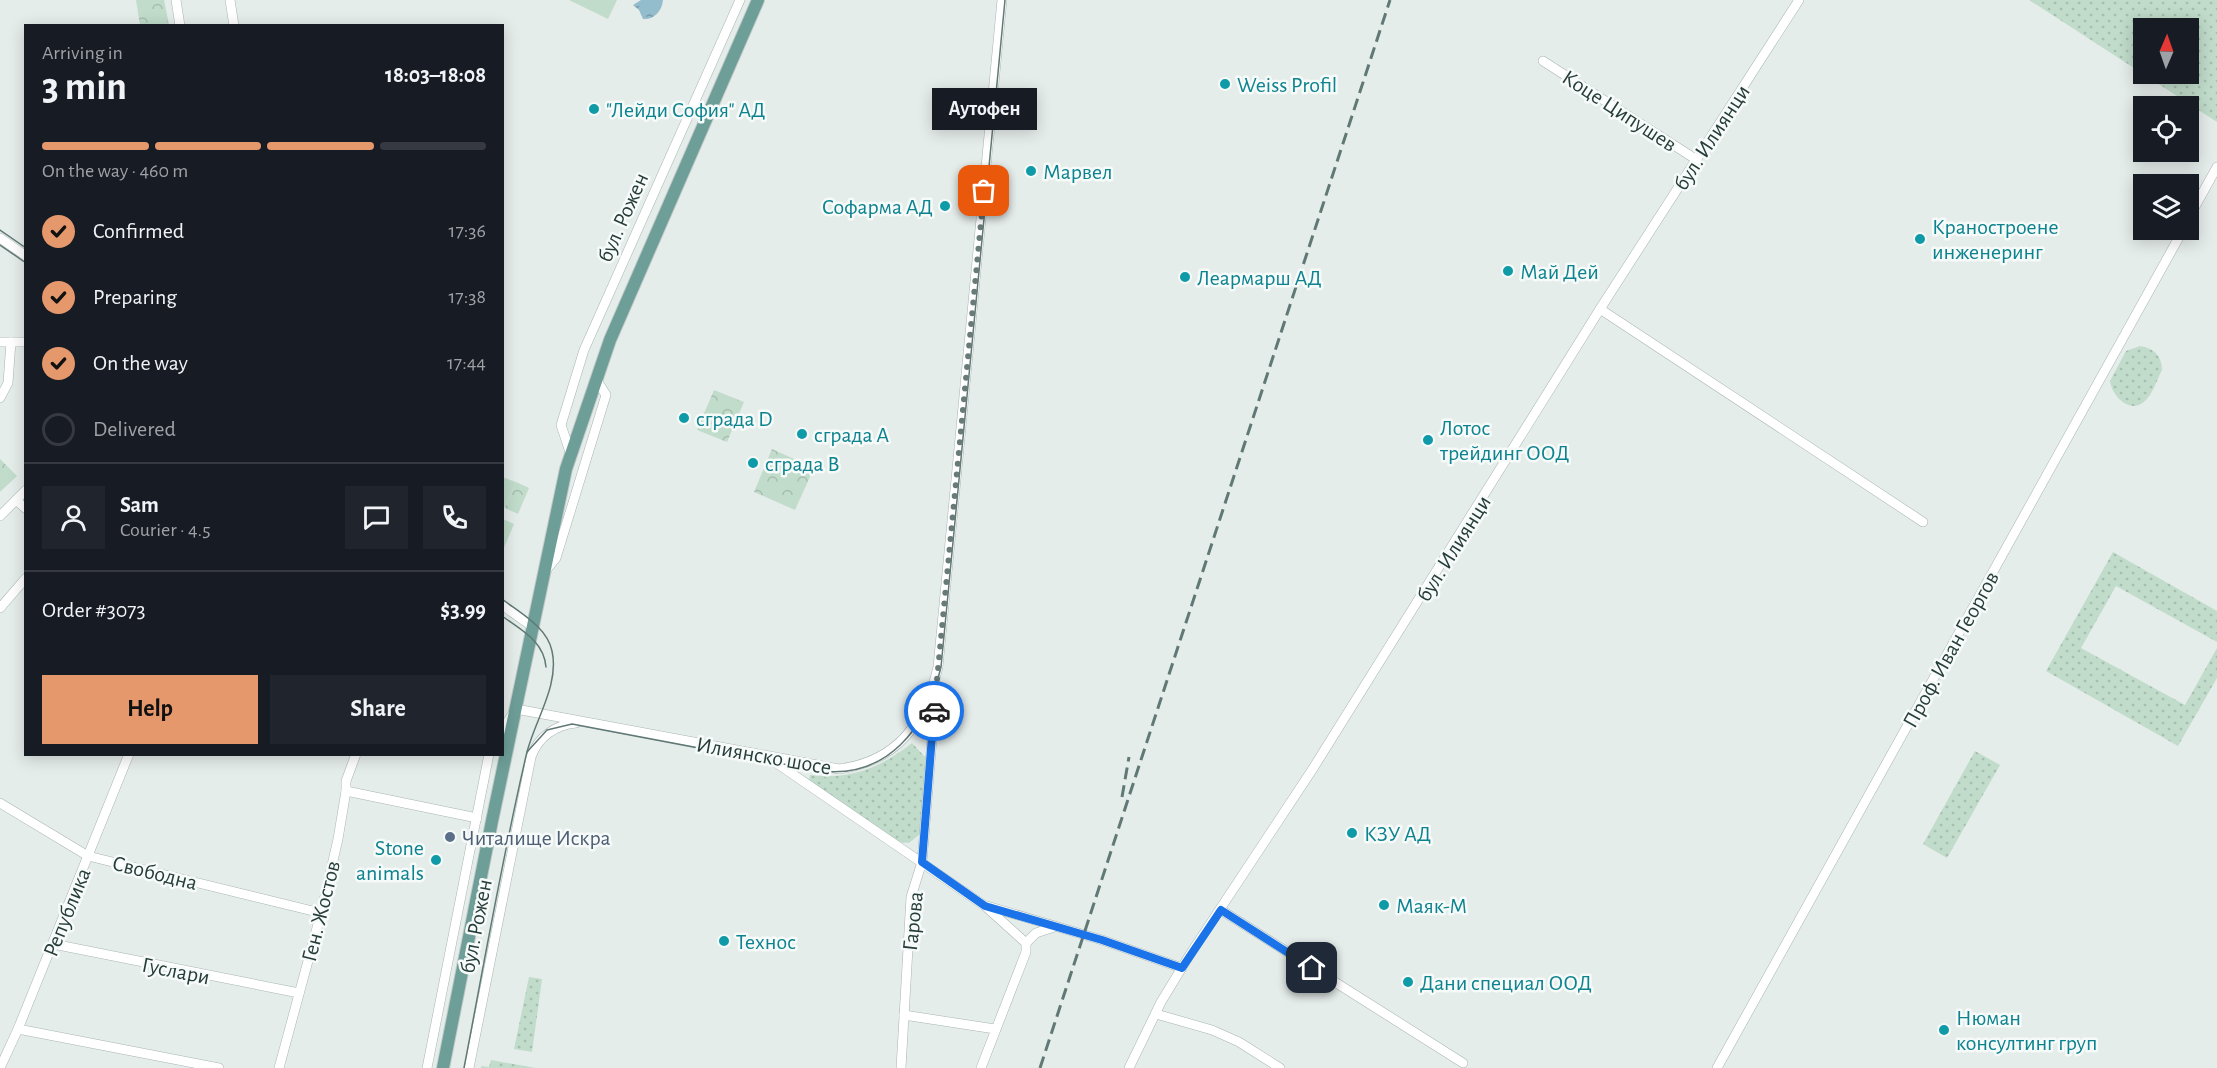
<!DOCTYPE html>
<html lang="en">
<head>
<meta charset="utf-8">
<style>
	body { margin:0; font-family:"Alegreya Sans",sans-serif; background:#20242c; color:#f1f3f6; height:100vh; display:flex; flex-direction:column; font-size:22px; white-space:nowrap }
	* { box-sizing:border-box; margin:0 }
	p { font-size:20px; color:#9ea1a6 }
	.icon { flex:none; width:33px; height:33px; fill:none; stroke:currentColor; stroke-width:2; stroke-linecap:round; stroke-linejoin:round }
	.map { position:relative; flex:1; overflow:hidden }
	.panel { position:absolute; left:24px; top:24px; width:480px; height:732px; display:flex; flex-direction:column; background:#171b24; border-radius:0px; box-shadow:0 3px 15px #0003 }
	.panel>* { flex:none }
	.needle { width:39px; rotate:2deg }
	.controls { position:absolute; left:2133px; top:18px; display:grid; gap:12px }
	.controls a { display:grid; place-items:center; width:66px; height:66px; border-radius:0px; background:#171b24; box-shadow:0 3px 15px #0003; font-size:30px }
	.pin { position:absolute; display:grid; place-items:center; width:51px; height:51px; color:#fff; margin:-26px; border-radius:12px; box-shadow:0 3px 9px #0006 }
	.courier { position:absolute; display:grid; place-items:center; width:60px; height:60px; margin:-30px; border:4px solid #1a73e8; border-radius:50%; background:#fff; color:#222; box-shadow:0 2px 8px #0007 }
	.bubble { position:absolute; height:42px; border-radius:0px; background:#171b24; box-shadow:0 3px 15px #0003; font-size:20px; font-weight:700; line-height:42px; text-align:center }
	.head em { font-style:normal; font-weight:700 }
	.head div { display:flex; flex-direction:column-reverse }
	.head { display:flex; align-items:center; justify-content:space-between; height:102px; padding:0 18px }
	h1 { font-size:39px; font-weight:700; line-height:45px }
	.bar { display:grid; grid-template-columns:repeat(4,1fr); gap:9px 6px; align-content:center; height:72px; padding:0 18px }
	.bar i { height:8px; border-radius:4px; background:#363941 }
	.bar .active { background:#e5986c }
	.bar p { grid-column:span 4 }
	.line { display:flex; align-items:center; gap:15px; padding:0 18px; border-top:2px solid #363941 }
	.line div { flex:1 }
	.round { display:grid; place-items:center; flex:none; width:63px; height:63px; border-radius:0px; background:#20242c }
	ol { padding:0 18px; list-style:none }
	li { display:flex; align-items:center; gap:18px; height:66px }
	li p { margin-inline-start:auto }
	li .icon { padding:6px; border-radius:50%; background:#e5986c; color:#111; stroke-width:4 }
	li:last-child { color:#9ea1a6 }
	li i { width:33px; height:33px; border:3px solid #363941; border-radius:50% }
	.cta { display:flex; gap:12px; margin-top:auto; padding:12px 18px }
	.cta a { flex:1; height:69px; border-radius:0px; background:#e5986c; color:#111; font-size:24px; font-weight:700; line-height:69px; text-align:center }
	.cta a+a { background:#20242c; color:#f1f3f6 }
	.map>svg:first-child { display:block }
	.grass { fill:url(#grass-dots); fill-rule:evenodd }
	.park { fill:url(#park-crowns) }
	.garden { fill:#c1dccb }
	.water { fill:url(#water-ripples) }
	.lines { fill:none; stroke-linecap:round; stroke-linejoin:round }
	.minor-casing { stroke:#a8b5b2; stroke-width:10 }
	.major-casing { stroke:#c2c9c8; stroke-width:14 }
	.minor { stroke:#fff; stroke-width:9 }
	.major { stroke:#6e9e98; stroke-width:12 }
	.tram { stroke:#617975; stroke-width:1.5 }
	.rail { stroke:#617975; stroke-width:3; stroke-dasharray:12 6; stroke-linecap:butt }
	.done { stroke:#697b78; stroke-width:6; stroke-dasharray:0 10.8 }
	.route { stroke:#1a73e8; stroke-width:8 }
	.culture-dot { fill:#0f9aa8; stroke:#f6faf8; stroke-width:2 }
	.service-dot { fill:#5c6f8a; stroke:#f6faf8; stroke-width:2 }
	.labels { text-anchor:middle; stroke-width:5; stroke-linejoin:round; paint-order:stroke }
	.culture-label { font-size:22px; fill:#0d838f; stroke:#f6faf8; text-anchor:start }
	.street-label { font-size:22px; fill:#263d3a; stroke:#f6faf8 }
	.service-label { font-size:22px; fill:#4e5e75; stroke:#f6faf8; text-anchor:start }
</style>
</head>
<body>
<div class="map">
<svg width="2217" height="1068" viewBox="0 0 2217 1068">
	<defs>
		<pattern id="grass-dots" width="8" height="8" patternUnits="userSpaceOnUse" patternTransform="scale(1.5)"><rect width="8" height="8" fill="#c1dccb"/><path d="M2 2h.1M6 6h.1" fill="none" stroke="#a6beaf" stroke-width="1.8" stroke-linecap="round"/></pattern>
		<pattern id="park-crowns" width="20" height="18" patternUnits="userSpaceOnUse" patternTransform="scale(1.5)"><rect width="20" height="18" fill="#c1dccb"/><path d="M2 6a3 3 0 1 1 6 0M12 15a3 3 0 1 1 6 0" fill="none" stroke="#a6beaf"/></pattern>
		<pattern id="water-ripples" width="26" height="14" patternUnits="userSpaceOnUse" patternTransform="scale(1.5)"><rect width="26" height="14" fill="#93bccc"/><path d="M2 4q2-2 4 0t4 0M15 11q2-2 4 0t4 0" fill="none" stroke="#789aa7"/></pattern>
	</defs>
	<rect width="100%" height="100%" fill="#e5edeb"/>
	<g class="grass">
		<path d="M2029 0H2217V122L2037 5ZM2188 28V74H2144V28Z"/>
		<path d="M2140 346C2154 348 2162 356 2162 370 2157 379 2153 394 2145 401 2130 415 2112 396 2110 381L2126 351Z"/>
		<polygon points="2113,552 2217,611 2217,642 2116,586 2081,648 2185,705 2217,648 2217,678 2178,746 2046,671"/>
		<path d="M912 743 926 758 920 834 909 843 900 842 809 780 810 775C851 780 880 768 912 743Z"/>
		<polygon points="1975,751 2000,765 1947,858 1923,844"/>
		<polygon points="529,977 542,979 532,1052 514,1049"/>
		<polygon points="491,1060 536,1068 481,1068 481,1066 489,1067"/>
	</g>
	<g class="park">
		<polygon points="136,0 164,0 169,25 140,25"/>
		<polygon points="714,390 744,402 727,442 697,430"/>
		<polygon points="772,449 814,468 795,510 754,492"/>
		<polygon points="0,459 17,476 0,492"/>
		<polygon points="516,482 529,488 518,514 505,508"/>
	</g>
	<g class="garden">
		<polygon points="569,0 617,0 608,19"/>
		<polygon points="502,477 516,482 505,508 503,507"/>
		<polygon points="503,519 514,524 503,550"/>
	</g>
	<path class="water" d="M641 0H663C662 12 653 20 643 19L639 10 633 5Z"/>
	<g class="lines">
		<defs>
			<g id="minor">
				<polyline points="176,0 180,26"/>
				<polyline points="230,0 234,26"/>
				<polyline points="1543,61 1697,160"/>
				<polyline points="2188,219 2217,167"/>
				<polyline points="0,238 26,256"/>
				<polyline points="1600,309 1923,522"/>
				<polyline points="0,342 26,342"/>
				<polyline points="0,398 8,383 11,342"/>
				<polyline points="571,455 561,425 584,350 740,0"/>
				<polyline points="16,500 26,509"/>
				<polyline points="0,516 26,490"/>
				<polyline points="545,571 556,558 606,395 596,379"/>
				<polyline points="502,605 533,627"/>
				<polyline points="0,608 26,578"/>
				<path d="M502 730 516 709 839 769C899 761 925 722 938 667L1002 0"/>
				<polyline points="772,760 985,906 1026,943 1026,952 981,1068"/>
				<polyline points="346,791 477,818"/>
				<polyline points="0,803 88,856 321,913"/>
				<polyline points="987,906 1102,940 1182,968"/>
				<polyline points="1221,910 1463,1063"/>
				<polyline points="1026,943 1036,933 1054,927"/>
				<polyline points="53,944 299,993"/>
				<polyline points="1156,1014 1212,1030 1239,1042 1280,1068"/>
				<polyline points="904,1015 995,1029"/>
				<polyline points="18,1029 219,1068"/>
				<polyline points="0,1068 18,1029 129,754"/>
				<polyline points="279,1068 321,913 338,839 346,791 346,781 356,754"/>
				<polyline points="427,1068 489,754"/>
				<path d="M469 1068 531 757C538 737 555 725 576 723"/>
				<polyline points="901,1068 911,897 922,862 936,689"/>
				<polyline points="1129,1068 1161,1002 1189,956 1312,770 1600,309 1799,0"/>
				<polyline points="1717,1068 2183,230"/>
			</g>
			<polyline id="major" points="443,1068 492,821 566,469 610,340 758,0"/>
		</defs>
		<use href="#minor" class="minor-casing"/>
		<use href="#major" class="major-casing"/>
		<use href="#minor" class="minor"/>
		<use href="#major" class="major"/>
		<g class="tram">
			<polyline points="0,230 26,248"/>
			<polyline points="0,245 26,263"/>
			<path d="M502 616C521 630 544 641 546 667"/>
			<path d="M527 752 547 730 572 724 820 771C888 779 927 727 941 667L1005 0"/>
			<path d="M464 1068C484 964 502 859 526 756 533 723 560 686 552 651 547 627 520 613 502 599"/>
		</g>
		<g class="rail">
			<polyline points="1122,797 1129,757"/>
			<polyline points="1040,1068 1390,0"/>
		</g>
	</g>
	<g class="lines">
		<polyline class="done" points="934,711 984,191"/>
		<polyline class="route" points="934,711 922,862 985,906 1102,940 1182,968 1221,910 1312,968"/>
	</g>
	<g class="culture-dot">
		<circle cx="1225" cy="84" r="6"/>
		<circle cx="594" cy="109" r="6"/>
		<circle cx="1031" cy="171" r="6"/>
		<circle cx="945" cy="206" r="6"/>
		<circle cx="1920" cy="239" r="6"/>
		<circle cx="1508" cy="271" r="6"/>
		<circle cx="1185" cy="277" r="6"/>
		<circle cx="684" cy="418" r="6"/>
		<circle cx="802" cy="434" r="6"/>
		<circle cx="1428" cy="440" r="6"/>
		<circle cx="753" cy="463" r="6"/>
		<circle cx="1352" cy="833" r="6"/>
		<circle cx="436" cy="860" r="6"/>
		<circle cx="1384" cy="905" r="6"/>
		<circle cx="724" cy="941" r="6"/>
		<circle cx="1408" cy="982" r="6"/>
		<circle cx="1944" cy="1030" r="6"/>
	</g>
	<circle class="service-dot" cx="450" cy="837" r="6"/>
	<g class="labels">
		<g class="culture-label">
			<text x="1237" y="92">Weiss Profil</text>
			<text x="606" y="117">"Лейди София" АД</text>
			<text x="1043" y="179">Марвел</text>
			<text x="933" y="214" text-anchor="end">Софарма АД</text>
			<text x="1932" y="234">Краностроене<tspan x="1932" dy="25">инженеринг</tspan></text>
			<text x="1520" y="279">Май Дей</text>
			<text x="1197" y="285">Леармарш АД</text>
			<text x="696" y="426">сграда D</text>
			<text x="1440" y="435">Лотос<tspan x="1440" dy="25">трейдинг ООД</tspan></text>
			<text x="814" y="442">сграда А</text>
			<text x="765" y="471">сграда В</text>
			<text x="1364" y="841">КЗУ АД</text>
			<text x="424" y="855" text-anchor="end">Stone<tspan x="424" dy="25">animals</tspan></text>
			<text x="1396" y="913">Маяк-М</text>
			<text x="736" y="949">Технос</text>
			<text x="1420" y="990">Дани специал ООД</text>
			<text x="1956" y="1025">Нюман<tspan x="1956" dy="25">консултинг груп</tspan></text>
		</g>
		<g class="street-label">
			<text transform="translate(1620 110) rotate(33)" y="8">Коце Ципушев</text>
			<text transform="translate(1711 137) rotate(-57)" y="8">бул. Илиянци</text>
			<text transform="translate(622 217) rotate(-66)" y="8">бул. Рожен</text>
			<text transform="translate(1453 548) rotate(-58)" y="8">бул. Илиянци</text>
			<text transform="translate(1950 649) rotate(-61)" y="8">Проф. Иван Георгов</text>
			<text transform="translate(764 755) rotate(10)" y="8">Илиянско шосе</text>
			<text transform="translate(155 872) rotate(14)" y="8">Свободна</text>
			<text transform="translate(320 911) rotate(-76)" y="8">Ген. Жостов</text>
			<text transform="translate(66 912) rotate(-68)" y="8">Република</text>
			<text transform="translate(912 921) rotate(-84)" y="8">Гарова</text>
			<text transform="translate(475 926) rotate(-79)" y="8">бул. Рожен</text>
			<text transform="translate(176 970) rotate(11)" y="8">Гуслари</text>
		</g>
		<g class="service-label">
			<text x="462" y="845">Читалище Искра</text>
		</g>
	</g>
</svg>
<div class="controls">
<a><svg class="needle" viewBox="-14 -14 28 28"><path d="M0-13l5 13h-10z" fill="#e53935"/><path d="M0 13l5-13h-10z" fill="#9ea1a6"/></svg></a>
<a><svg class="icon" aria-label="locate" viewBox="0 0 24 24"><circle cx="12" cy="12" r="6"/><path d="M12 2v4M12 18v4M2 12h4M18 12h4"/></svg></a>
<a><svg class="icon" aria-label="layers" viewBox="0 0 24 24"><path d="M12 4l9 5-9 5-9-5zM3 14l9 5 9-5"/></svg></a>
</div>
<div class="pin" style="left:984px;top:191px;background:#ea580c"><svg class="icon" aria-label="bag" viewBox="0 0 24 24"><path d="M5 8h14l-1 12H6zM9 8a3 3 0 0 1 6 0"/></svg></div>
<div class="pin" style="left:1312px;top:968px;background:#1f2937"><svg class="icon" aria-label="home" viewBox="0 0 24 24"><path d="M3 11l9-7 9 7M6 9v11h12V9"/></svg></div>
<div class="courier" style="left:934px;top:711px"><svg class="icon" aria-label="car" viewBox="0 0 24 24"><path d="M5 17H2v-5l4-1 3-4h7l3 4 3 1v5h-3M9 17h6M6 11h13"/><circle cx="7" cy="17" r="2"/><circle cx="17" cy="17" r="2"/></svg></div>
<div class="bubble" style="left:932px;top:88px;width:105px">Аутофен</div>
<section class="panel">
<div class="head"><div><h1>3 min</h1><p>Arriving in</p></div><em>18:03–18:08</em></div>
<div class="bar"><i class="active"></i><i class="active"></i><i class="active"></i><i></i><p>On the way · 460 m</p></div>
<ol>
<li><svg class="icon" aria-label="check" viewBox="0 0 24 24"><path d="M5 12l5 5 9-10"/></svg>Confirmed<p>17:36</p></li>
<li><svg class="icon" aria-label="check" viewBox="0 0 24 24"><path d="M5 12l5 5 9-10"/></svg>Preparing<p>17:38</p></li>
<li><svg class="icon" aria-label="check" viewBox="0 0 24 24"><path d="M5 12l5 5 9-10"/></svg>On the way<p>17:44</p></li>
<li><i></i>Delivered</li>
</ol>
<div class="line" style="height:108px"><a class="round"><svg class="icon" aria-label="person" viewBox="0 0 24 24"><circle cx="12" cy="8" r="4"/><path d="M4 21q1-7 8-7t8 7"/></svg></a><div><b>Sam</b><p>Courier · 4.5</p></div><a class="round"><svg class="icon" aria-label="chat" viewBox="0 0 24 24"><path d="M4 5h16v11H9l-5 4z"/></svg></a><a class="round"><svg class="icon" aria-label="phone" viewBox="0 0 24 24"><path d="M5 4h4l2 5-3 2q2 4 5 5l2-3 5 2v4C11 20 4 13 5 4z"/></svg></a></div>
<div class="line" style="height:78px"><div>Order #3073</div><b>$3.99</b></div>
<div class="cta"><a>Help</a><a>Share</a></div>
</section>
</div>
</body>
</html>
